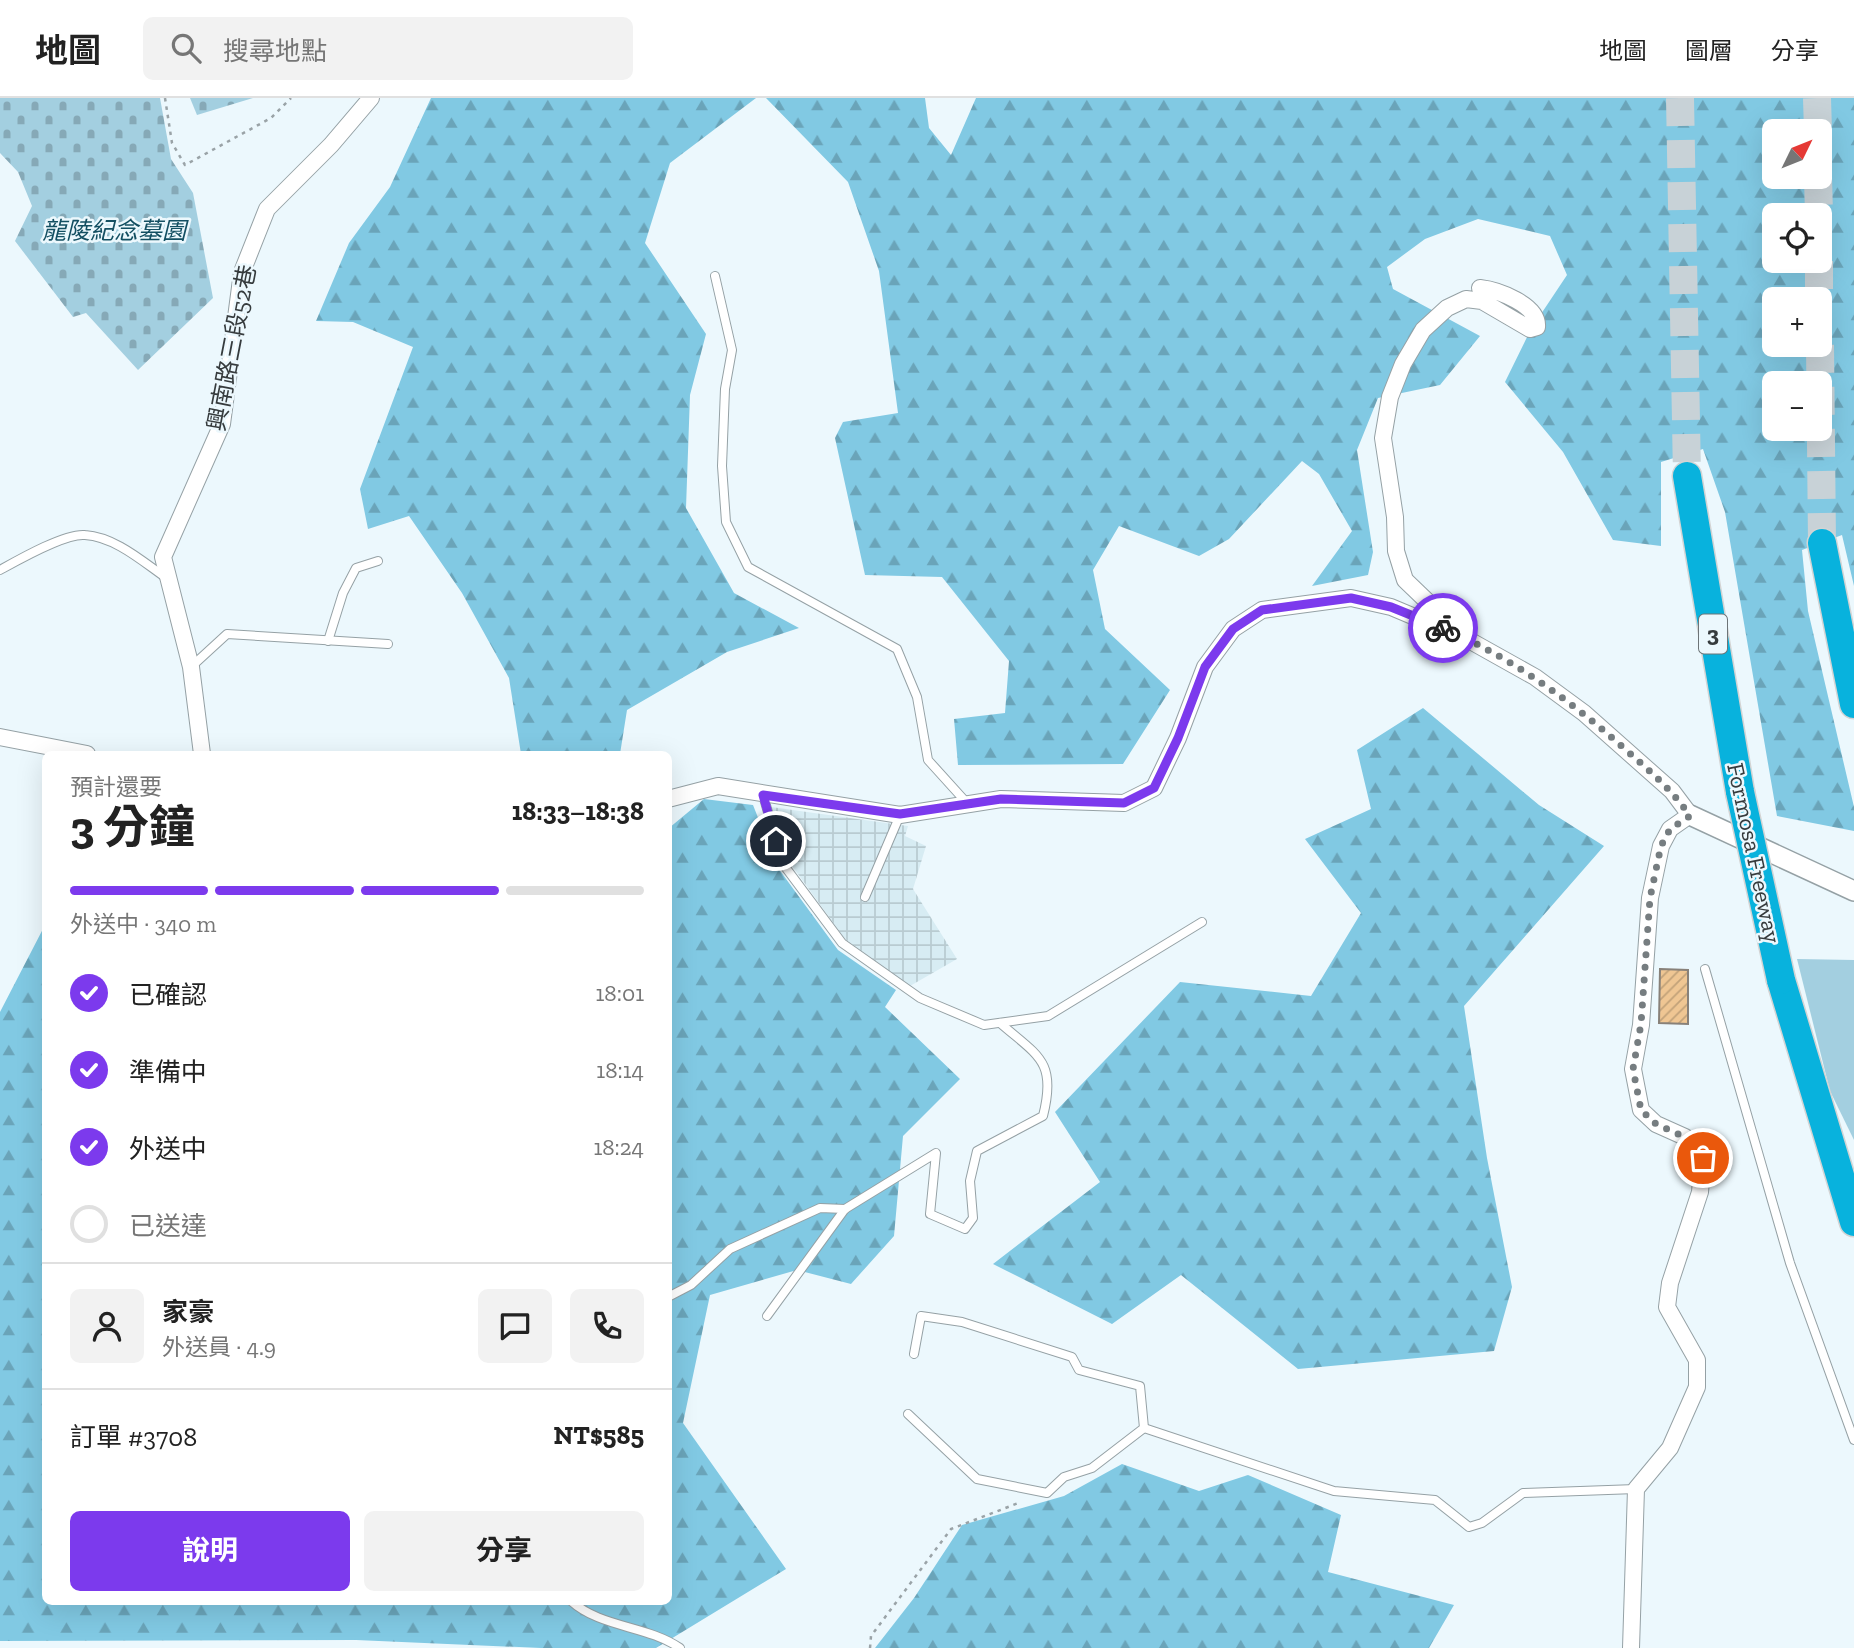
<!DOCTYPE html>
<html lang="zh-TW">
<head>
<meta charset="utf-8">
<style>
	body { margin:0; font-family:"Zilla Slab","Noto Sans TC",serif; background:#f2f2f2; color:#222; height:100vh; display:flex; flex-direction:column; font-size:26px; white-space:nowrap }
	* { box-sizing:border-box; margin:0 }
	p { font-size:23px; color:#767676 }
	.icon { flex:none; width:38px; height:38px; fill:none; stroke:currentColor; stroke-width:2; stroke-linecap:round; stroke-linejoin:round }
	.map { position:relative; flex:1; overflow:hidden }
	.details { position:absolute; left:42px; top:653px; width:630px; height:854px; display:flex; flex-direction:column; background:#fff; border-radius:10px; box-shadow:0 7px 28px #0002 }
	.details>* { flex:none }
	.needle { width:46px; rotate:47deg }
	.tools { position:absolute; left:1762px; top:21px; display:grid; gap:14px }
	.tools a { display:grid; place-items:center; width:70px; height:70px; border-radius:10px; background:#fff; box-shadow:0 7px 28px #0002; font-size:35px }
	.pin { position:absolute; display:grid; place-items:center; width:60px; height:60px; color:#fff; margin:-30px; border:4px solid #fff; border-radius:50%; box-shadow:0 2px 7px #0007 }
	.courier { position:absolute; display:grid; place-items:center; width:70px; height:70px; margin:-35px; border:5px solid #7c3aed; border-radius:50%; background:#fff; color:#222; box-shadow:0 2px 9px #0007 }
	.overview em { font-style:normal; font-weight:700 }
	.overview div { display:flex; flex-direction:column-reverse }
	.overview { display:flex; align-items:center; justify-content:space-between; height:119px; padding:0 28px }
	h1 { font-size:46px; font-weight:700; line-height:52px }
	.bar { display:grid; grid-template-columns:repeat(4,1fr); gap:10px 7px; align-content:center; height:84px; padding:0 28px }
	.bar i { height:9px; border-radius:5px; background:#e0e0e0 }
	.bar .on { background:#7c3aed }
	.bar p { grid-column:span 4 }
	.line { display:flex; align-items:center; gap:18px; padding:0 28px; border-top:2px solid #e0e0e0 }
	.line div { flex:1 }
	.round { display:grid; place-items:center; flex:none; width:74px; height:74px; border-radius:10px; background:#f2f2f2 }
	ol { padding:0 28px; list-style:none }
	li { display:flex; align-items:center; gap:21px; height:77px }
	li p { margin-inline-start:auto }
	li .icon { padding:7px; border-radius:50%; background:#7c3aed; color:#fff; stroke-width:4 }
	li:last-child { color:#767676 }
	li i { width:38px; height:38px; border:4px solid #e0e0e0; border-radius:50% }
	.action { display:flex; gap:14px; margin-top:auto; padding:14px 28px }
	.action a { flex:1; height:80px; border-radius:10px; background:#7c3aed; color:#fff; font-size:28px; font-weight:700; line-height:80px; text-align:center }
	.action a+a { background:#f2f2f2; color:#222 }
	header { display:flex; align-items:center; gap:42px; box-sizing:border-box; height:98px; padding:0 35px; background:#fff; border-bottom:2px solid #e0e0e0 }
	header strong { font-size:33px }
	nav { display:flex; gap:38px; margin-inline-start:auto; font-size:24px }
	.search { width:490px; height:63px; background:#f2f2f2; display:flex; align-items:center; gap:18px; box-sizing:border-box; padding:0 24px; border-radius:10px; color:#767676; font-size:26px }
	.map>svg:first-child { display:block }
	.industrial { fill:url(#industrial-grid) }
	.green { fill:#a3cfe0 }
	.forest { fill:url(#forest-firs); fill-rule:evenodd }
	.cemetery { fill:url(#cemetery-stones) }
	.building { fill:url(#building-hatch); stroke:#888179; stroke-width:2 }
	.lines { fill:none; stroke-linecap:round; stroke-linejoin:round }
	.motorway-tunnel { stroke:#c8d2d7; stroke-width:28; stroke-dasharray:28 14; stroke-linecap:butt }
	.service-casing { stroke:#95a1a5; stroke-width:10 }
	.minor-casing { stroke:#95a1a5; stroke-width:18 }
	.tertiary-casing { stroke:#95a1a5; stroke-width:22 }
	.motorway-casing { stroke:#d3d4d4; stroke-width:31 }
	.path { stroke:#9aa3a7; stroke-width:2.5; stroke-dasharray:3.5 5; stroke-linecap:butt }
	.service { stroke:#fff; stroke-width:8 }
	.minor { stroke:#fff; stroke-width:16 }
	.tertiary { stroke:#fff; stroke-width:19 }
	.motorway { stroke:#08b2dd; stroke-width:28 }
	.motorway-bridge-casing { stroke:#d3d4d4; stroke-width:31; stroke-linecap:butt }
	.motorway-bridge { stroke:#08b2dd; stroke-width:28 }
	.done { stroke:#767d80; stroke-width:7; stroke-dasharray:0 12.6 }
	.route { stroke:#7c3aed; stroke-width:9 }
	.labels { text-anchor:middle; stroke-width:5; stroke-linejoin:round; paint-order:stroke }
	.shield { fill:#ecf8fd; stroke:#6d7477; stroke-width:2 }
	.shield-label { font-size:23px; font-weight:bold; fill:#363b3d }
	.park-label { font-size:24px; font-style:italic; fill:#134f62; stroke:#ecf8fd }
	.street-label { font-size:24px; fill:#363b3d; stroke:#ecf8fd }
</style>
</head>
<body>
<header>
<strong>地圖</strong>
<div class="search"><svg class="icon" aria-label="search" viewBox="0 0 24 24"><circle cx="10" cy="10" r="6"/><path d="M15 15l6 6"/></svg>搜尋地點</div>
<nav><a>地圖</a><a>圖層</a><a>分享</a></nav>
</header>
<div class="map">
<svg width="1854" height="1550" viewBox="0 0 1854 1550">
	<defs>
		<pattern id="industrial-grid" width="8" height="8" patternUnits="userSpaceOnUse" patternTransform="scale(1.75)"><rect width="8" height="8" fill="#d7ecf3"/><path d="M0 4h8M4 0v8" fill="none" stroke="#b9cbd1"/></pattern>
		<pattern id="forest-firs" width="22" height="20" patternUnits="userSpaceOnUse" patternTransform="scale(1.75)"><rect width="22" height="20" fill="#81c9e3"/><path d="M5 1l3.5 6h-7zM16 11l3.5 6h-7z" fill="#6aa4b9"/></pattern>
		<pattern id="cemetery-stones" width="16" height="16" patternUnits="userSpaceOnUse" patternTransform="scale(1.75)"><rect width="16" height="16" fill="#a3cfe0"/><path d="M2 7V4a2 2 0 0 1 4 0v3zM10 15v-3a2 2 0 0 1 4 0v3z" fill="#86a9b7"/></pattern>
		<pattern id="building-hatch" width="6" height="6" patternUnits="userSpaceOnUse" patternTransform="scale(1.75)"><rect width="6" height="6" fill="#efc693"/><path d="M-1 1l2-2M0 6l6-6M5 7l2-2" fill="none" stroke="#c2a279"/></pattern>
	</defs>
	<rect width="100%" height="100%" fill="#ecf8fd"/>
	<polygon class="industrial" points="771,709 908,728 905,738 926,748 913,791 957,861 910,888 845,841 790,765"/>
	<polygon class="green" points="1797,861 1854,862 1854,1042 1830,993"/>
	<g class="forest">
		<polygon points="431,0 756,0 670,65 645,145 706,236 690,297 686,410 734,495 799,530 727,554 627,612 620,656 521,656 509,580 462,495 409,418 368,431 360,391 413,249 353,224 316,223 349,145 390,89"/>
		<path d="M766 0H925L929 30 951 57 976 0H1854V488L1842 437 1802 452 1808 513 1854 709V733L1777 718 1725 414 1703 351 1661 364V448L1613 442 1563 354 1505 284 1531 231 1567 177 1550 138 1478 121 1425 141 1387 169 1393 191 1480 238 1440 287 1378 300 1357 352 1373 454 1368 477 1312 488 1352 433 1319 376 1302 363 1229 441 1199 458 1119 428 1093 472 1105 531 1170 592 1123 666 958 667 954 621 1005 615 1009 563 942 479 865 477 835 340 843 324 898 315 879 173 848 84ZM1774 33H1820V79H1774ZM1774 117H1820V163H1774ZM1774 201H1820V247H1774ZM1774 285H1820V331H1774Z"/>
		<polygon points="1423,610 1539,707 1604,748 1464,908 1487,1060 1512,1189 1494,1253 1298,1271 1181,1177 1112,1226 993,1166 1100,1084 1055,1014 1180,884 1311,898 1361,815 1305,741 1371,711 1357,652"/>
		<polygon points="704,701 753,707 778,770 838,852 896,892 885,909 960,981 903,1038 894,1138 851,1186 797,1172 710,1197 683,1325 786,1471 656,1550 541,1550 356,1542 0,1543 0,914 45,827 46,1503 668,1503 669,730"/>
		<polygon points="1122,1366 1199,1393 1248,1377 1341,1417 1328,1474 1454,1507 1429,1550 875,1550 914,1500 962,1427 1064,1398"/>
	</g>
	<g class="cemetery">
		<polygon points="0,0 160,0 171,61 193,95 213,200 138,272 86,215 73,219 15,143 32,108 18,74 0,55"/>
		<polygon points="190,0 253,0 197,17"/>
	</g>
	<polygon class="building" points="1660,871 1688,872 1688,926 1659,925"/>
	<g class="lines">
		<g class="motorway-tunnel">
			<polyline points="1680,0 1687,378"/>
			<polyline points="1817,0 1818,33"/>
			<polyline points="1818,79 1819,117"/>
			<polyline points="1819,163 1819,201"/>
			<polyline points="1820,247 1822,445"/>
		</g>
		<defs>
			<g id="service">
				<polyline points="715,178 732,252 725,291 722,368 726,424 748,469 897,551 917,599 928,662 966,704"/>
				<path d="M0 472C18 462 65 435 85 437 115 439 142 463 165 479"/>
				<polyline points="328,543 343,495 356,470 378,463"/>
				<polyline points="191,569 227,536 388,546"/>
				<polyline points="763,697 783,766 842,845 920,900 984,927 1048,918 1202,824"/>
				<polyline points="865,799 900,717"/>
				<polyline points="1705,871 1790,1165 1854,1342"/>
				<polyline points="668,1199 691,1187 730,1151 820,1110 845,1111"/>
				<path d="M767 1218 845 1111 936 1055 930 1116 965 1131 973 1120 970 1083 977 1053 1043 1018C1057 963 1038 958 1000 925"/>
				<polyline points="908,1316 977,1381 1047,1395 1064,1379 1092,1370 1144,1330 1140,1288 1079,1272 1072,1259 962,1224 921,1218 914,1256"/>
				<polyline points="1144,1330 1334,1393 1435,1402 1469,1429 1482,1425 1523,1395 1636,1391"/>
				<path d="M571 1503C601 1530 646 1527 680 1550"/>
			</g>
			<g id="minor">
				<path d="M1457 532 1405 482 1396 453 1395 419 1383 340 1390 299 1403 266 1423 232 1447 210 1466 201 1482 203 1530 231 1537 229C1539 207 1498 192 1480 190"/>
				<polyline points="0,639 87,656"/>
				<polyline points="202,656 191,569 163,459 222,326 242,174 267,111 331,47 371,0"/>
				<polyline points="668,701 718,688 900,717 1001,701 1124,705 1154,690 1178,640 1205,569 1233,531 1262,512 1351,500 1391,509 1467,541 1535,579 1584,615 1672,693 1690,717 1670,731 1661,748 1650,800 1641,927 1633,971 1641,1012 1656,1026 1685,1039 1703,1060 1700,1094 1670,1185 1667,1209 1697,1262 1697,1289 1670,1350 1636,1391 1631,1550"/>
			</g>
			<polyline id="tertiary" points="1690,717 1854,793"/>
			<g id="motorway">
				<polyline points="1687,378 1740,694"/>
				<polyline points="1822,445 1854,606"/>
				<polyline points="1781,882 1854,1124"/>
			</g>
		</defs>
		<use href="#service" class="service-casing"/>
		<use href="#minor" class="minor-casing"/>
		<use href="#tertiary" class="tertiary-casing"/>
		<use href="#motorway" class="motorway-casing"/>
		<g class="path">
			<polyline points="165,0 172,45 185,67 271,20 291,0"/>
			<polyline points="870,1550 871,1538 951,1431 1021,1404"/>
		</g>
		<use href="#service" class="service"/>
		<use href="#minor" class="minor"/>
		<use href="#tertiary" class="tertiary"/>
		<use href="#motorway" class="motorway"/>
		<defs>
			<polyline id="motorway-bridge" points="1740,694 1781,882"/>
		</defs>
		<use href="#motorway-bridge" class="motorway-bridge-casing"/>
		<use href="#motorway-bridge" class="motorway-bridge"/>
	</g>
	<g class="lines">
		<path class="done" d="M1443 530C1512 560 1570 602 1626 652 1650 673 1672 692 1690 718L1670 731 1661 748 1650 800 1641 926 1633 971 1641 1012 1656 1026 1685 1039 1703 1060"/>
		<polyline class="route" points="776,743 763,697 900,716 1001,701 1124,705 1154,690 1178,640 1205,569 1233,531 1262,512 1351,500 1391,509 1443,530"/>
	</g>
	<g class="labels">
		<rect class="shield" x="1699" y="516.5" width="28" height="39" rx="5"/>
		<g class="shield-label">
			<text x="1713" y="544">3</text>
		</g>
		<g class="park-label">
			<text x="114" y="141">龍陵紀念墓園</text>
		</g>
		<g class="street-label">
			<text transform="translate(232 250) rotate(-79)" y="8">興南路三段52巷</text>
			<text transform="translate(1754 755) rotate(78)" y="8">Formosa Freeway</text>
		</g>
	</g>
</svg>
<div class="tools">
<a><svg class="needle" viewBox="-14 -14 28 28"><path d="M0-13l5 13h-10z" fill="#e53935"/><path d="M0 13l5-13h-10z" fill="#767676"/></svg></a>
<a><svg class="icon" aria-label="locate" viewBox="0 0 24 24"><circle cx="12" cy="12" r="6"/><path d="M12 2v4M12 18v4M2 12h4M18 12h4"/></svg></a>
<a>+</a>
<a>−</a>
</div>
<div class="pin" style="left:1703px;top:1060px;background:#ea580c"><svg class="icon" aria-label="bag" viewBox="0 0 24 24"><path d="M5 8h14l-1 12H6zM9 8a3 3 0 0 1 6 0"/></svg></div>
<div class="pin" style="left:776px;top:743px;background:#1f2937"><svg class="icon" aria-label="home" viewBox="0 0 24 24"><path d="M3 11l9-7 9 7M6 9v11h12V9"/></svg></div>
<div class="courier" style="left:1443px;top:530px"><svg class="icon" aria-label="bike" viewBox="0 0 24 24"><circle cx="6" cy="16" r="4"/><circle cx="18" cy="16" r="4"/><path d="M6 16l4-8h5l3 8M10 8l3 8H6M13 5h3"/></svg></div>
<section class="details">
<div class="overview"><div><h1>3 分鐘</h1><p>預計還要</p></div><em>18:33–18:38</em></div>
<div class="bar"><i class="on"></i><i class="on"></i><i class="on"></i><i></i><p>外送中 · 340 m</p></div>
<ol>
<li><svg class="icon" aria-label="check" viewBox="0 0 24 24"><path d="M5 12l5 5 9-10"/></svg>已確認<p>18:01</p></li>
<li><svg class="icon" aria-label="check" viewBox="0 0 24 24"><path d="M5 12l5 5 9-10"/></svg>準備中<p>18:14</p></li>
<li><svg class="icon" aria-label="check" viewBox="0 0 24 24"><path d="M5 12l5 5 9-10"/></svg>外送中<p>18:24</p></li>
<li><i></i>已送達</li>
</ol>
<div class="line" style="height:126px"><a class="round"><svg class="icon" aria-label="person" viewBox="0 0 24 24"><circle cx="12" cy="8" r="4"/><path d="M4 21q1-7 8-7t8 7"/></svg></a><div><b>家豪</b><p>外送員 · 4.9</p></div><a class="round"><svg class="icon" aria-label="chat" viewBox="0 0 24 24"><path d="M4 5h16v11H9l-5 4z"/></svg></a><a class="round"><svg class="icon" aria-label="phone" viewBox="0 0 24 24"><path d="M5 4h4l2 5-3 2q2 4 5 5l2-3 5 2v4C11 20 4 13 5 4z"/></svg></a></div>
<div class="line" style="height:91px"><div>訂單 #3708</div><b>NT$585</b></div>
<div class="action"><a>說明</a><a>分享</a></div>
</section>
</div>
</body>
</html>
